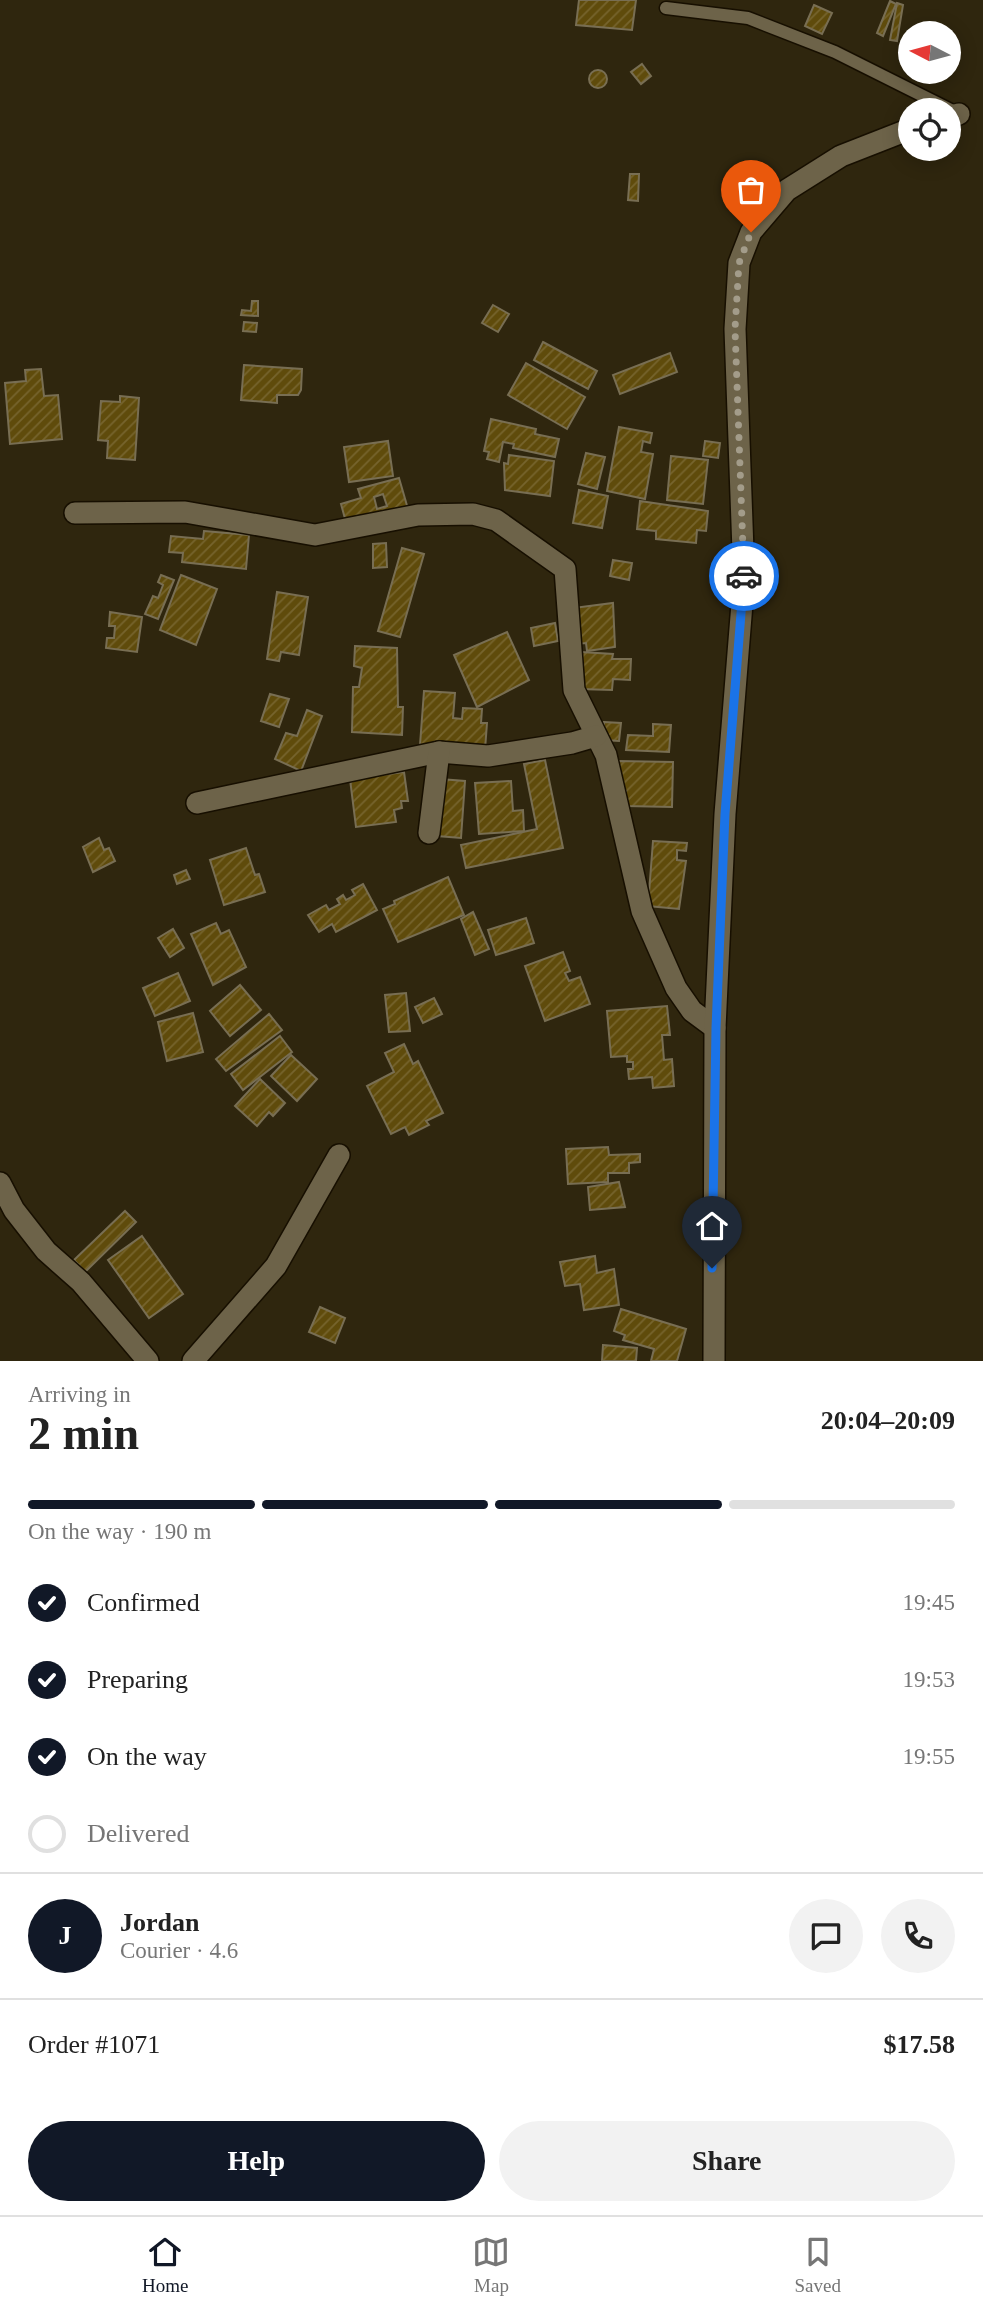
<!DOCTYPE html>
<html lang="en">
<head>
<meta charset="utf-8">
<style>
	body { margin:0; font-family:Georgia,serif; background:#f2f2f2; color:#222; height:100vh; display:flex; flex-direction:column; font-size:26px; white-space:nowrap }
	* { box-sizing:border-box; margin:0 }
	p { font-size:23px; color:#767676 }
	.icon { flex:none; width:38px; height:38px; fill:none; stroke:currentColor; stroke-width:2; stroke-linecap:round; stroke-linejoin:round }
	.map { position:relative; height:1361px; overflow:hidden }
	.sheet { display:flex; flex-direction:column; background:#fff; flex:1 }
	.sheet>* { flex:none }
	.needle { width:46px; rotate:276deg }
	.fabs { position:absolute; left:898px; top:21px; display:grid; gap:14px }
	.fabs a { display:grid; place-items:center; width:63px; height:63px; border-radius:50%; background:#fff; box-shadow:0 4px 18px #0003; font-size:35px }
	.pin { position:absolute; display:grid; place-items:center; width:60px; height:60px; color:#fff; margin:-72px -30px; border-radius:50% 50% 50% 0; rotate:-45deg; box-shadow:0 0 7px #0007 }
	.pin .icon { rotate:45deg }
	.courier { position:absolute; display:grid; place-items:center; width:70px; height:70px; margin:-35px; border:5px solid #1a73e8; border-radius:50%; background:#fff; color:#222; box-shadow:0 2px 9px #0007 }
	.head em { font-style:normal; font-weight:800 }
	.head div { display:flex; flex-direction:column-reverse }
	.head { display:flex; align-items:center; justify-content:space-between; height:119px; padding:0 28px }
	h1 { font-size:46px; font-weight:800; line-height:52px }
	.bar { display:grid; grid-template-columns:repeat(4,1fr); gap:10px 7px; align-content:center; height:84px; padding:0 28px }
	.bar i { height:9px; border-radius:5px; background:#e0e0e0 }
	.bar .selected { background:#111827 }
	.bar p { grid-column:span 4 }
	.line { display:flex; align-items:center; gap:18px; padding:0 28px; border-top:2px solid #e0e0e0 }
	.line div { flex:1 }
	.round { display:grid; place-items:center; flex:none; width:74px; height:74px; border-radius:37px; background:#f2f2f2 }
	ol { padding:0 28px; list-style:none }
	li { display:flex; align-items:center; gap:21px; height:77px }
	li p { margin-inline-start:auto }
	li .icon { padding:7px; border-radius:50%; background:#111827; color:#fff; stroke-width:4 }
	li:last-child { color:#767676 }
	li i { width:38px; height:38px; border:4px solid #e0e0e0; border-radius:50% }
	.action { display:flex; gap:14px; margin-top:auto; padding:14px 28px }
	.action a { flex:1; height:80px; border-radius:42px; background:#111827; color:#fff; font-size:28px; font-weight:800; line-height:80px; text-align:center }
	.action a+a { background:#f2f2f2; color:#222 }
	.dock { display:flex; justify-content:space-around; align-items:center; height:98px; border-top:2px solid #e0e0e0; background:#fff; font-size:19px; color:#767676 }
	.dock a { display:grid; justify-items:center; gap:4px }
	.dock .selected { color:#111827 }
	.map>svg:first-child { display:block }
	.building { fill:url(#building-hatch); stroke:#786e53; stroke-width:2; fill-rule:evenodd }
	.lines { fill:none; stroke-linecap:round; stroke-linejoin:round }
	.lane-casing { stroke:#170f00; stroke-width:15 }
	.street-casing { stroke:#170f00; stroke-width:24 }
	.lane { stroke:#6d6349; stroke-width:12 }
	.street { stroke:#6d6349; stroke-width:21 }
	.done { stroke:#a39c8a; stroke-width:7; stroke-dasharray:0 12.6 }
	.route { stroke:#1a73e8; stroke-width:9 }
</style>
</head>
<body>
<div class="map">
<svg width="983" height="1361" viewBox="0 0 983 1361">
	<defs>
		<pattern id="building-hatch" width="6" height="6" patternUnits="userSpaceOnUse" patternTransform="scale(1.75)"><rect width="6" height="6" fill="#5f4b0b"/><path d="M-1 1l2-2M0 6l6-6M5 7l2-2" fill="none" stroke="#76642d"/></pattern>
	</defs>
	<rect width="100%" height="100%" fill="#2f260e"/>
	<g class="building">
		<polygon points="579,0 636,0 632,30 576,25"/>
		<polygon points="890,1 896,4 883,36 877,33"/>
		<polygon points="897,3 903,5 897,41 890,40"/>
		<polygon points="814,5 832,13 822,34 805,26"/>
		<polygon points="642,64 651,76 641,84 631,72"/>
		<circle cx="598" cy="79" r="9"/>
		<polygon points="630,174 639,174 638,201 628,200"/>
		<polygon points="252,301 258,301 258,316 241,315 242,310 251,311"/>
		<polygon points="493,305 509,314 498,332 482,323"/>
		<polygon points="244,322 257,323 256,332 243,331"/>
		<polygon points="543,342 597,371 588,389 534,360"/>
		<polygon points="670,353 677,372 620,394 613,375"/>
		<polygon points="526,363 585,397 567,429 508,395"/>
		<polygon points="244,365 302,369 301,390 298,395 277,395 277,403 241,400"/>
		<polygon points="41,369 44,396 58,395 62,439 10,444 5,383 26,381 25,370"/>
		<polygon points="120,396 139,398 135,460 107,458 108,441 98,440 101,401 120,402"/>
		<polygon points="491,419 536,429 535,434 559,439 555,457 513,448 514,444 503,442 499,462 487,459 489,452 484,451"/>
		<polygon points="619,427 652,433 650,443 643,441 641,452 653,454 645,499 607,491"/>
		<polygon points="388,441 393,476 349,482 344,447"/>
		<polygon points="705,441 720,443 718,458 703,456"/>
		<polygon points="586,453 605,457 597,489 578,484"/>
		<polygon points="509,455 554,461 550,496 505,490 504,463 508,464"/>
		<polygon points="671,456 708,460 703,504 667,500"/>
		<path d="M399 478 408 509 347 526 341 504 361 498 358 489ZM383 494 387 506 377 509 374 497Z"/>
		<polygon points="579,490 608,496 602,528 573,523"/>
		<polygon points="640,501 708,511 706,531 697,530 696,543 656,539 656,531 637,529"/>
		<polygon points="204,531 249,535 246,569 182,562 183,553 169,552 171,536 203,539"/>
		<polygon points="386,543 387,567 373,568 373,544"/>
		<polygon points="402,548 424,554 400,637 378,631"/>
		<polygon points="613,560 632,563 629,580 610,576"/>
		<polygon points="161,575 174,580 158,619 145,614 153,596 158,598 163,585 158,582"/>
		<polygon points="181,575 217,589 196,645 160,630"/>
		<polygon points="277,592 308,597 299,655 281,652 279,661 267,659"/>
		<polygon points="613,603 615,647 587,651 586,643 577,644 573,608"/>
		<polygon points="110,612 142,617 137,652 106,648 107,638 114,638 115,626 109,626"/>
		<polygon points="555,623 558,641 534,646 531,628"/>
		<polygon points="507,632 529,680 477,707 454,655"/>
		<polygon points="355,646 397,648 398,707 403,707 402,735 352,732 353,687 359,687 362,668 354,666"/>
		<polygon points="581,652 613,654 612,659 631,659 630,680 613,679 612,690 579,689"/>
		<polygon points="424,691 455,693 453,718 462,719 463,708 482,709 481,723 487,723 485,750 420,745"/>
		<polygon points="270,694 289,699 279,727 261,721"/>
		<polygon points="307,710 322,716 301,771 275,759 286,733 297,736"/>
		<polygon points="604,722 621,723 619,741 603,740"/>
		<polygon points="653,724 671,725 669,752 626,750 628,735 653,736"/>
		<polygon points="545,760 563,848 466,868 461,845 537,829 524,764"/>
		<polygon points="618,761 673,762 672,807 626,806 626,791 618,791"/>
		<polygon points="404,772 408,801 401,801 402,808 394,810 396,822 356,827 350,779"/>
		<polygon points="440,779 465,781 461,838 437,836"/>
		<polygon points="511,781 513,811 523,810 524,831 479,834 475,783"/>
		<polygon points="99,838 104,850 109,848 115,861 93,872 83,847"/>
		<polygon points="653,841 687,843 686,851 677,850 677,860 686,861 679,909 648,906"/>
		<polygon points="246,848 255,875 259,874 265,892 224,905 210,860"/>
		<polygon points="186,870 190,879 177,884 174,875"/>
		<polygon points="448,877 464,915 398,942 383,909 395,904 394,901"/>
		<polygon points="363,884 377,910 336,932 332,924 319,932 308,915 326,905 329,910 340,904 337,899 343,895 346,900 355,895 352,890"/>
		<polygon points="473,912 489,949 475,955 461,919"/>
		<polygon points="526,918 534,943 496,955 488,930"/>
		<polygon points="216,923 221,934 229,930 246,967 213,985 191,934"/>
		<polygon points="173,929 184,948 170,957 158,938"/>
		<polygon points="563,952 570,971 565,973 569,981 580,977 590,1004 545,1021 525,966"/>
		<polygon points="178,973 190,1001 155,1016 143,988"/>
		<polygon points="240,985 261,1010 230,1036 210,1011"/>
		<polygon points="406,993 410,1031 389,1032 385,995"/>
		<polygon points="434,998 442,1014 423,1023 415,1007"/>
		<polygon points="667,1006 670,1035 662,1035 664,1060 672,1059 674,1086 653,1088 652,1077 629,1079 628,1069 633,1069 633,1062 627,1062 627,1056 611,1057 607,1011"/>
		<polygon points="193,1013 203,1052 167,1061 158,1022"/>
		<polygon points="269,1014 282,1030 226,1071 216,1059"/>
		<polygon points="280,1036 292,1052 243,1090 231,1074"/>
		<polygon points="404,1044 413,1064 418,1061 443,1113 426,1121 429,1125 409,1135 405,1127 391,1134 367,1086 394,1072 385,1053"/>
		<polygon points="291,1055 317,1079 297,1101 271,1076"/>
		<polygon points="260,1079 285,1103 273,1116 269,1112 257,1126 235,1106"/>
		<polygon points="608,1147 609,1155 640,1154 640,1162 629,1163 629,1173 608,1173 608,1182 568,1184 566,1149"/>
		<polygon points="619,1182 625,1207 590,1210 588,1187"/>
		<polygon points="125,1211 136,1222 85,1272 74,1260"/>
		<polygon points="142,1236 183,1294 149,1318 108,1260"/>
		<polygon points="595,1256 597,1273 614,1269 619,1305 584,1310 580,1284 565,1286 560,1262"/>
		<polygon points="320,1307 345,1318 335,1343 309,1332"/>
		<polygon points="621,1309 686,1329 677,1361 651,1361 654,1349 623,1340 625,1335 614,1331"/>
		<polygon points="603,1345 637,1348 636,1361 602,1361"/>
	</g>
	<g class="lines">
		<defs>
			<polyline id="lane" points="666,8 748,18 835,52 959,114"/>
			<g id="street">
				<polyline points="948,117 959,114"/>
				<polyline points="75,513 185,512 315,535 418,515 473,514 496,520 565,569 574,690 606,755 642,911 676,988 692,1011 715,1028"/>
				<polyline points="197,803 439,752 488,756 572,743 596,736"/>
				<polyline points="429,833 439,752"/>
				<polyline points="0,1183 14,1210 46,1251 81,1282 148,1361"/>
				<polyline points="193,1361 276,1266 339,1155"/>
				<polyline points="714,1361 715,1028 725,814 744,579 735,329 739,263 751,232 787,190 841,156 910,129"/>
			</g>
		</defs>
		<use href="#lane" class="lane-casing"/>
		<use href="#street" class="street-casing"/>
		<use href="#lane" class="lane"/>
		<use href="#street" class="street"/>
	</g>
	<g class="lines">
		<polyline class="done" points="744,576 735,329 739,263 751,232"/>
		<polyline class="route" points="712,1268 716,1028 725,814 744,576"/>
	</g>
</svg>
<div class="fabs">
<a><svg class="needle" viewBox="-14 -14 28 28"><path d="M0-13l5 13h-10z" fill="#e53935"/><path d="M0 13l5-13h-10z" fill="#767676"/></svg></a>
<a><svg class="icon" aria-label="locate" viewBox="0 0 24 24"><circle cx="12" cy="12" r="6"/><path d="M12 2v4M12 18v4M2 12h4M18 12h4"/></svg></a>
</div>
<div class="pin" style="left:751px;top:232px;background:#ea580c"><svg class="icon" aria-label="bag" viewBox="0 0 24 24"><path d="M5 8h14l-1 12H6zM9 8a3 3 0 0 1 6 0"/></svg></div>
<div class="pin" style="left:712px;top:1268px;background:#1f2937"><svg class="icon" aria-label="home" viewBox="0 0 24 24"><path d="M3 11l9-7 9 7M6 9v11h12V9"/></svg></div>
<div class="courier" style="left:744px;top:576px"><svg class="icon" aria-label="car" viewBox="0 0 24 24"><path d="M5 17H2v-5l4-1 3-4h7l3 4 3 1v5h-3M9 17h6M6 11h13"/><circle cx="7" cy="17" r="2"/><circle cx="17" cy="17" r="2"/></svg></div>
</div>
<section class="sheet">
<div class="head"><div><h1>2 min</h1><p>Arriving in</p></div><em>20:04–20:09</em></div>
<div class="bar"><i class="selected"></i><i class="selected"></i><i class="selected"></i><i></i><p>On the way · 190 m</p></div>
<ol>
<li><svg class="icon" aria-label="check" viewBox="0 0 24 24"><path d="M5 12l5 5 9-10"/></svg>Confirmed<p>19:45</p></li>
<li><svg class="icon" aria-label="check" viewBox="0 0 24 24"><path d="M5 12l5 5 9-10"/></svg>Preparing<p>19:53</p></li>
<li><svg class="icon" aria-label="check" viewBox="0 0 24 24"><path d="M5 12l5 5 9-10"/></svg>On the way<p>19:55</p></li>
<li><i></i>Delivered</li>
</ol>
<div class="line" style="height:126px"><b class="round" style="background:#111827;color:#fff">J</b><div><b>Jordan</b><p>Courier · 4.6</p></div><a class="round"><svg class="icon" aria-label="chat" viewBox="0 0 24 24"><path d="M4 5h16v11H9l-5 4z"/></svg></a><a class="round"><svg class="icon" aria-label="phone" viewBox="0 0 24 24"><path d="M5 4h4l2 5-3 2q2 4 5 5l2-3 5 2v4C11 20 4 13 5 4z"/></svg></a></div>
<div class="line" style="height:91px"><div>Order #1071</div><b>$17.58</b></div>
<div class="action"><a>Help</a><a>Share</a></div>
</section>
<nav class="dock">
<a class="selected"><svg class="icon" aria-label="home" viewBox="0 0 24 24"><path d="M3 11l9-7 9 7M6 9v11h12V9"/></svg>Home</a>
<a><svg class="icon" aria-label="map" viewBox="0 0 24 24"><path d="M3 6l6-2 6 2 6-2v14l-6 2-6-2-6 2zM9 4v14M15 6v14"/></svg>Map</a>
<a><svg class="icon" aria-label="saved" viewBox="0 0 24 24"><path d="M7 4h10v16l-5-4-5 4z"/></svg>Saved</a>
</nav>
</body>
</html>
